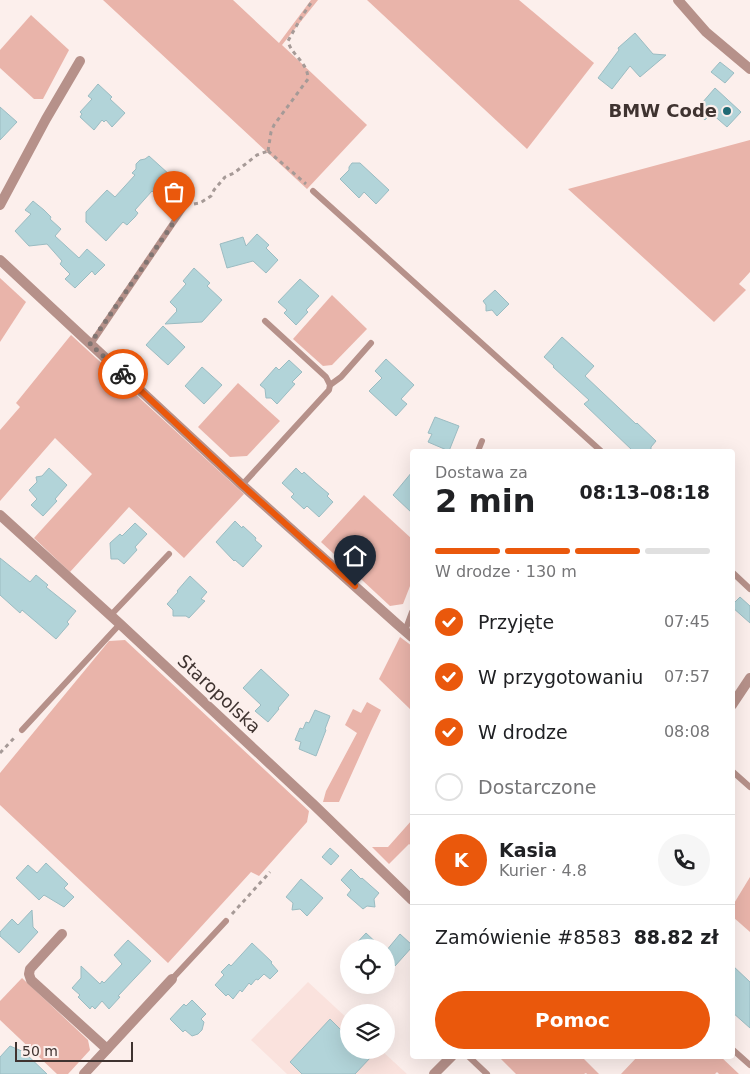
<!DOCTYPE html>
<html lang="pl">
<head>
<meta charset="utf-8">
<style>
	body { margin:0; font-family:"DejaVu Sans",sans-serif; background:#f6f6f6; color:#202124; height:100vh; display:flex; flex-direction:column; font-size:19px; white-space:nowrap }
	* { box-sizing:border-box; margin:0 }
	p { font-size:16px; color:#757577 }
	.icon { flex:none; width:28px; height:28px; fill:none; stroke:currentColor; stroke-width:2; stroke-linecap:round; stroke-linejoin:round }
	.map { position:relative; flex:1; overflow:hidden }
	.drawer { position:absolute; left:410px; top:449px; width:325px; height:610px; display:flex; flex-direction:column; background:#fff; border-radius:5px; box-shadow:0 5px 20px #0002 }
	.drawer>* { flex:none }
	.buttons { position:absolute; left:340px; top:939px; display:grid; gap:10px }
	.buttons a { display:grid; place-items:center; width:55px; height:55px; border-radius:50%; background:#fff; box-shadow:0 5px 20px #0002; font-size:25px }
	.scale { position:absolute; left:15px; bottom:12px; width:118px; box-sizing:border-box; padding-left:5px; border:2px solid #3f3330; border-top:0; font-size:14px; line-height:18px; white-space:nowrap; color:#3f3330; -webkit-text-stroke:4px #fcefec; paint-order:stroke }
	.pin { position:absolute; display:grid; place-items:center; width:42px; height:42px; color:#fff; margin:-51px -21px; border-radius:50% 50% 50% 0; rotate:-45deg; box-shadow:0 0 5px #0007 }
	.pin .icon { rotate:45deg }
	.courier { position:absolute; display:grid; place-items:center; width:50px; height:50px; margin:-25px; border:4px solid #ea580c; border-radius:50%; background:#fff; color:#222; box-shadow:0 1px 6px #0007 }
	.head em { font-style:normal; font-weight:700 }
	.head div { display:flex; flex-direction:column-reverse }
	.head { display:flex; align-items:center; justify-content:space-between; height:85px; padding:0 25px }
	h1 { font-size:32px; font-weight:700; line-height:38px }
	.bar { display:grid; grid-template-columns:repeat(4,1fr); gap:8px 5px; align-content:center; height:60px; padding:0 25px }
	.bar i { height:6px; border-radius:4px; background:#e0e0e0 }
	.bar .active { background:#ea580c }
	.bar p { grid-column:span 4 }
	.line { display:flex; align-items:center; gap:12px; padding:0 25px; border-top:1px solid #e0e0e0 }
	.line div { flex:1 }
	.round { display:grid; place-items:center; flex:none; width:52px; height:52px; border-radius:26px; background:#f6f6f6 }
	ol { padding:0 25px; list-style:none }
	li { display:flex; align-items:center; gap:15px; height:55px }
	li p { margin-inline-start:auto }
	li .icon { padding:5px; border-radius:50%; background:#ea580c; color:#fff; stroke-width:4 }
	li:last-child { color:#757577 }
	li i { width:28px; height:28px; border:2px solid #e0e0e0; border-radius:50% }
	.cta { display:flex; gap:10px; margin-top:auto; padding:10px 25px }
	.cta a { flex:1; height:58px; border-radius:30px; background:#ea580c; color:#fff; font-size:20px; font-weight:700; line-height:58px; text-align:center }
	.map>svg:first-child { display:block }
	.built { fill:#fae2dd }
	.green { fill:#e9b4aa }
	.building { fill:#b2d4d9; stroke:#9bbcc2 }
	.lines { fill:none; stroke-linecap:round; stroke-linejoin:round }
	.path { stroke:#a69a97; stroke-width:3; stroke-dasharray:4 4; stroke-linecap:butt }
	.service { stroke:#b6918a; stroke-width:6 }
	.minor { stroke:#b6918a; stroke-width:10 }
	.tertiary { stroke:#b6918a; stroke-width:10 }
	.done { stroke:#817572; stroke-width:5; stroke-dasharray:0 9 }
	.route { stroke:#ea580c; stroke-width:6 }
	.poi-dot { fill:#206a74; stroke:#fcefec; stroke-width:2 }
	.labels { text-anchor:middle; stroke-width:4.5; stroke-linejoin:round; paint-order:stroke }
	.poi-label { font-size:18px; font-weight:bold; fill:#3f3330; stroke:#fcefec; text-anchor:end }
	.street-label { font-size:18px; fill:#3f3330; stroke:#fcefec }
</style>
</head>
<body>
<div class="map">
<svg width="750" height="1074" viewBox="0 0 750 1074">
	<rect width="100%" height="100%" fill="#fcefec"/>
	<polygon class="built" points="308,982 349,1020 349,1050 381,1050 407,1074 287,1074 251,1040"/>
	<g class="green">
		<polygon points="103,0 233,0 279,43 311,0 318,0 282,45 367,125 307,189"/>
		<polygon points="367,0 519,0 594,63 527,149"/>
		<polygon points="31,15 69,50 43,99 34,99 0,68 0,50"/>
		<polygon points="750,140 750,272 739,284 746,290 714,322 568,189"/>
		<polygon points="0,278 26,302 0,342"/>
		<polygon points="332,295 367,329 332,365 323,366 293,339"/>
		<polygon points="71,335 244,494 184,558 129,507 70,572 34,538 92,474 55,438 0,501 0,430 20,407 16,403"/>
		<polygon points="238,383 280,421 247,456 230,457 198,427"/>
		<polygon points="364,495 412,539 412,581 403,604 390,606 321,542"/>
		<polygon points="400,637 412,646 412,711 379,679"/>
		<polygon points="125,640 309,811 307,822 259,876 251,872 168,963 0,805 0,773 109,641"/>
		<polygon points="367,702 381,710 371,731 339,802 323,802 326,791 357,733 345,725 353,709 361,713"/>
		<polygon points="412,820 412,846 409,844 389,864 372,847 388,847"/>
		<polygon points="750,877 750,932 733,917 733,905"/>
		<polygon points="22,978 88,1040 90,1050 68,1074 57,1074 0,1020 0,1001"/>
		<polygon points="498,1056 581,1056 599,1074 587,1074 586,1073 584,1074 516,1074"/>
		<polygon points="638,1056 720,1056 739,1074 719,1074 717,1072 715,1074 621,1074"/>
	</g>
	<g class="building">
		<polygon points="635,33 653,54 666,55 640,77 630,66 612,89 598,78 619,50 618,48"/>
		<polygon points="720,62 734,73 725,83 711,72"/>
		<polygon points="98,84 112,97 110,99 125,113 112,127 106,120 104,122 102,120 94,130 80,117 82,114 80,112 92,99 88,96"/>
		<polygon points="715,88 741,112 727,127 711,113 705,120 695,111"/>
		<polygon points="0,107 17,122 0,140"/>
		<polygon points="149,156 170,175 154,193 152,191 135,210 138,213 135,217 127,225 123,222 106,241 86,222 86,212 107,190 115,197 135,175 132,173 136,169 136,164 140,160 145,159"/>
		<polygon points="352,163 360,163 389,190 376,204 364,192 359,198 340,179 349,170 349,167"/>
		<polygon points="33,201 44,210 51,217 50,219 61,229 55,236 79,258 87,249 105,265 95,275 92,271 75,288 65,279 70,274 60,264 62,261 47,244 29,246 15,231 31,214 25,210"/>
		<polygon points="257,234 269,245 266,248 278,260 266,273 253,261 227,268 220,244 243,237 246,246"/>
		<polygon points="194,268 210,283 207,286 222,300 202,322 165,324 177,311 176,310 177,309 170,302 186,284 183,281"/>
		<polygon points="300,279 319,296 306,310 308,312 296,325 284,313 287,310 278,302"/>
		<polygon points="495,290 509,304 497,316 492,310 486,311 486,305 483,301"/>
		<polygon points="163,326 185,347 168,365 146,345"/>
		<polygon points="562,337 594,366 585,376 636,424 637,423 656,441 651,447 651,451 633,451 584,404 589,400 553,367 554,366 544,357"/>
		<polygon points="386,359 414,385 401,399 407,404 396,416 369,391 382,378 375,371"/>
		<polygon points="289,360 302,372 292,382 295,384 277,404 271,398 266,398 265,389 260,385 276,367 279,370"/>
		<polygon points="202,367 222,385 204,404 185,386"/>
		<polygon points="435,417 459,426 449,451 428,442 432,434 428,433"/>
		<polygon points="49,468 67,485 55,499 57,501 43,516 31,505 37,499 29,490 37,482 36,477 42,476"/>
		<polygon points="296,468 302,474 304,472 316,483 329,494 327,496 333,502 319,517 307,506 304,509 291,497 294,494 282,483"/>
		<polygon points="412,472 412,513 393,495"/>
		<polygon points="235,521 242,528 243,526 256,538 255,540 262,546 243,567 235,560 234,561 216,542"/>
		<polygon points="135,523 147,534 135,547 137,550 124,564 118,559 111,559 110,543 120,534 122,536"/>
		<polygon points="0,558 30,582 36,575 48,585 46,587 76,611 67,622 69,624 56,639 22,610 20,613 0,595"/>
		<polygon points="190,576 207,592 201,599 205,601 189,618 186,616 173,616 173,610 167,604 178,592 177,591"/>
		<polygon points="740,597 750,606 750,623 732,607 732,605"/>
		<polygon points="261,669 289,695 278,708 279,709 268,722 255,711 261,705 243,688"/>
		<polygon points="315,710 330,716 325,729 326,730 316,756 299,749 301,742 295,740 300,728 303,729 306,722 309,723"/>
		<polygon points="330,848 339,856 331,865 322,857"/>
		<polygon points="46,863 68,884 64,888 74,897 64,907 44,895 39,900 16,878 28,865 37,873"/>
		<polygon points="351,869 361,879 362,878 379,893 374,899 375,907 367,906 363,909 347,895 351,890 341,880"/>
		<polygon points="301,879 323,898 307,916 300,909 292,910 293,903 286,897"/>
		<polygon points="32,910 33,927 38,932 19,953 0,936 0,932 12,919 18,925"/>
		<polygon points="366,933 382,948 352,948"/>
		<polygon points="400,934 412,945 412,947 395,966 386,958 386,951"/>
		<polygon points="128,940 151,961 118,996 120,997 109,1009 102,1001 95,1009 92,1006 90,1009 78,997 80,995 72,988 81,978 81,966 100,984 102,981 104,983 122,964 114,955"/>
		<polygon points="252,943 272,962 271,963 278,971 270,979 264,974 258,980 256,979 251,985 249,983 242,992 240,990 233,999 228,994 226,996 215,985 224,975 221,972 229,964 231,966"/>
		<polygon points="732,965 750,982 750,1028 732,1012"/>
		<polygon points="192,1000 206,1014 201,1019 204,1022 202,1030 198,1034 192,1036 185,1030 183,1032 170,1019 184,1004 186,1006"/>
		<polygon points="330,1019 349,1038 349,1050 363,1050 371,1057 355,1074 302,1074 290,1062"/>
		<polygon points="10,1046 24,1052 47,1074 0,1074 0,1057"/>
	</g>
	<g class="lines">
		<g class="path">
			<path d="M268 151 271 132 274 125 308 79C308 62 291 55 288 41L302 16 313 0"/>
			<polyline points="268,151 306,184"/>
			<polyline points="194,204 200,203 211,196 214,190 225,177 234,173 257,155 268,151"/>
			<polyline points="0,753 15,737"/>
			<polyline points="232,914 270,872"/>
		</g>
		<g class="service">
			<polyline points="313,191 601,451"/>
			<polyline points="91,344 184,207"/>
			<polyline points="330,385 341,377 371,343"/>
			<polyline points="478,451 482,441"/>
			<polyline points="242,485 329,390 330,385 326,377 265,321"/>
			<polyline points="732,572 750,589"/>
			<polyline points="110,616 169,554"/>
			<polyline points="405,631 412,612"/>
			<polyline points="22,730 120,624"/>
			<polyline points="732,771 750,787"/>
			<polyline points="172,979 226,921"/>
			<polyline points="732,1049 750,1065"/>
			<polyline points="468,1056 487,1074"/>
		</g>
		<g class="minor">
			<polyline points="678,0 706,32 750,69"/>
			<polyline points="0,205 46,119 80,61"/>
			<polyline points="0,260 242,485 397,624 412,637"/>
			<polyline points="0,515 120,624 314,805 412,900"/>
			<polyline points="62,934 30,969 29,974 31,980 107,1049"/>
			<polyline points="84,1074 172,979"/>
		</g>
		<g class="tertiary">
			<polyline points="732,705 750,678"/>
			<polyline points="434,1074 452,1056"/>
		</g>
	</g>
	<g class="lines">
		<polyline class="done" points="123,374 90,344 174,222"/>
		<polyline class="route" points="123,374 242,485 355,586"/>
	</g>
	<circle class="poi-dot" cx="727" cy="111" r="5"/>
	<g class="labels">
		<g class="poi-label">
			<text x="717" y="117">BMW Code</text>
		</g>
		<g class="street-label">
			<text transform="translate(219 694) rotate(43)" y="6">Staropolska</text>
		</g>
	</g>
</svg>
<div class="buttons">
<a><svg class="icon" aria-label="locate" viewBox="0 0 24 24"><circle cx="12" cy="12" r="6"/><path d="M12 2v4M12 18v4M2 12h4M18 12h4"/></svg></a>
<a><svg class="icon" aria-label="layers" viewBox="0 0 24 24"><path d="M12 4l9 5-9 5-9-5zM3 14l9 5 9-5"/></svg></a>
</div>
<div class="scale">50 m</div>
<div class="pin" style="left:174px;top:222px;background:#ea580c"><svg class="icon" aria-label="bag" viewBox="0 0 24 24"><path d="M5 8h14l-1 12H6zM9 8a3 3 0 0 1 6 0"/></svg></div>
<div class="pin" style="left:355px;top:586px;background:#1f2937"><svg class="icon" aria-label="home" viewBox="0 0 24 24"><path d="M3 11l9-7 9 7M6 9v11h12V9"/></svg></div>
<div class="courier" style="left:123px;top:374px"><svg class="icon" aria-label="bike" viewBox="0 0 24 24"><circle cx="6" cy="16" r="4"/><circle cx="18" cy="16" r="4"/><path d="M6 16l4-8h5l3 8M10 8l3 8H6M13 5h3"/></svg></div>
<section class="drawer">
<div class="head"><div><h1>2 min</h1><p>Dostawa za</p></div><em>08:13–08:18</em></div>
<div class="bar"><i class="active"></i><i class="active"></i><i class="active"></i><i></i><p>W drodze · 130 m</p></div>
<ol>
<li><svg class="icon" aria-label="check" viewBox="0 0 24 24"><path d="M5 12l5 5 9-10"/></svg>Przyjęte<p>07:45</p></li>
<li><svg class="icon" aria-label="check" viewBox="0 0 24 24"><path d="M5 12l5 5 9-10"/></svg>W przygotowaniu<p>07:57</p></li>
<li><svg class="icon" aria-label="check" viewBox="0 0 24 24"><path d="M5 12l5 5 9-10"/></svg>W drodze<p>08:08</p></li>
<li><i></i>Dostarczone</li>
</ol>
<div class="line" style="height:90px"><b class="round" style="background:#ea580c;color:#fff">K</b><div><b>Kasia</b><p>Kurier · 4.8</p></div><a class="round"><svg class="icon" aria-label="phone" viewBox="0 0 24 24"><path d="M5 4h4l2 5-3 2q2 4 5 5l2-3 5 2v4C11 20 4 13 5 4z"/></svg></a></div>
<div class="line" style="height:65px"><div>Zamówienie #8583</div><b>88.82 zł</b></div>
<div class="cta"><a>Pomoc</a></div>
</section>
</div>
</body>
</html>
